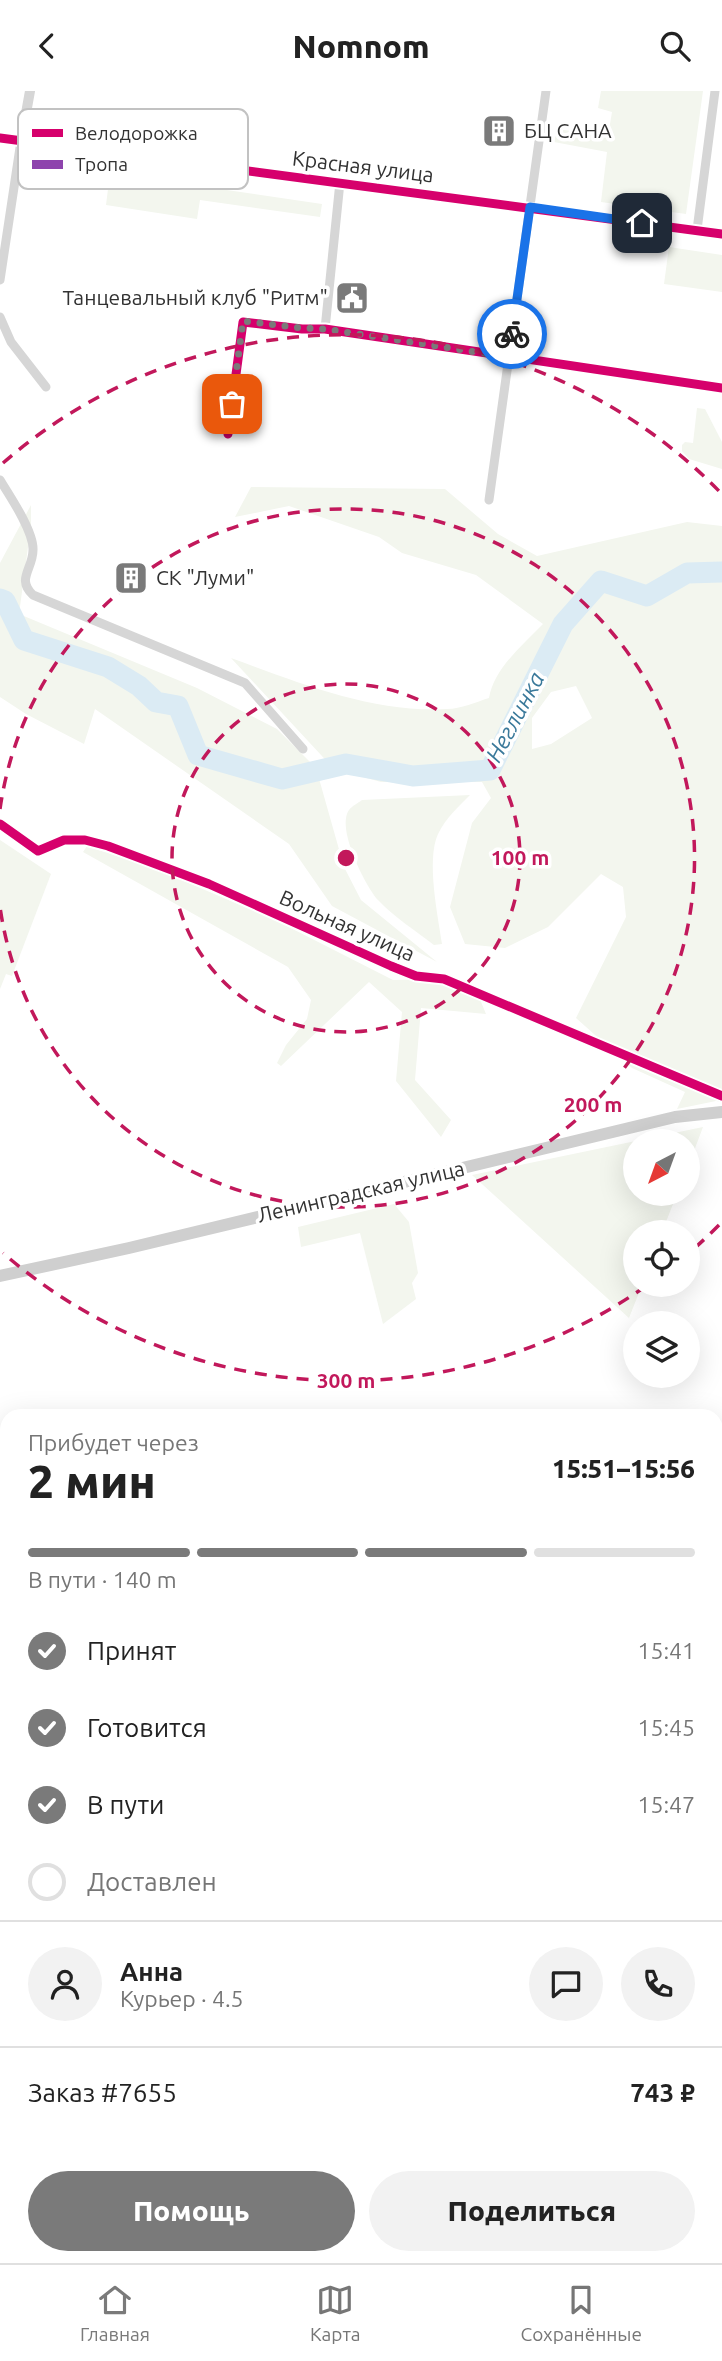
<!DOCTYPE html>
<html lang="ru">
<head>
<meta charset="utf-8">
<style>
	body { margin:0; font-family:Ubuntu,sans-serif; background:#f2f2f2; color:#222; height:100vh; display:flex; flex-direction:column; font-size:26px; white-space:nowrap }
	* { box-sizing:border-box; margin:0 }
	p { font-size:23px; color:#767676 }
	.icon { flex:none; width:38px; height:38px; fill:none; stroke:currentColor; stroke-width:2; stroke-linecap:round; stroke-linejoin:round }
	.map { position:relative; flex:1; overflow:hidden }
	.drawer { position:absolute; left:0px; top:1318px; width:723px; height:856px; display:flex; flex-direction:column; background:#fff; border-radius:21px 21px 0 0; box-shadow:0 7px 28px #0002 }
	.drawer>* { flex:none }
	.needle { width:46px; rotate:221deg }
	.buttons { position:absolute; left:623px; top:1038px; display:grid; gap:14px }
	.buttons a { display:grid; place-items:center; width:77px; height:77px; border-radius:50%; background:#fff; box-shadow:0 7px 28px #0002; font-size:35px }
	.pin { position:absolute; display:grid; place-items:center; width:60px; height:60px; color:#fff; margin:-30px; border-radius:14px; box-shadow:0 4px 10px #0006 }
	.courier { position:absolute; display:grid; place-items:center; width:70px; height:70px; margin:-35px; border:5px solid #1a73e8; border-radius:50%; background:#fff; color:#222; box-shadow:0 2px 9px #0007 }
	.summary em { font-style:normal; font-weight:800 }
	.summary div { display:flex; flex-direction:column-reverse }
	.summary { display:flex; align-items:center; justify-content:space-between; height:119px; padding:0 28px }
	h1 { font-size:46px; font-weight:800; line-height:52px }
	.bar { display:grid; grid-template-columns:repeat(4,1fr); gap:10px 7px; align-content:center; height:84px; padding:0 28px }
	.bar i { height:9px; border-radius:5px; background:#e0e0e0 }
	.bar .current { background:#7a7a7a }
	.bar p { grid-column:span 4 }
	.line { display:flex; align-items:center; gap:18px; padding:0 28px; border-top:2px solid #e0e0e0 }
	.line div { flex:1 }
	.round { display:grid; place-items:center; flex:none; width:74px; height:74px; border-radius:37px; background:#f2f2f2 }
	ol { padding:0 28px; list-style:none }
	li { display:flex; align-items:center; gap:21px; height:77px }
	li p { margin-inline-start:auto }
	li .icon { padding:7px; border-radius:50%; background:#7a7a7a; color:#fff; stroke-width:4 }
	li:last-child { color:#767676 }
	li i { width:38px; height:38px; border:4px solid #e0e0e0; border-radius:50% }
	.button { display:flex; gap:14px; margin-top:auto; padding:14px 28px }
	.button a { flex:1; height:80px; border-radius:42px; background:#7a7a7a; color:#fff; font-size:28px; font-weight:800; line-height:80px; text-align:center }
	.button a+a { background:#f2f2f2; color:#222 }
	header { display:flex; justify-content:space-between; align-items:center; height:91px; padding:0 28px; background:#fff; font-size:32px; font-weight:800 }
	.tab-bar { display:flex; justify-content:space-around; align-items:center; height:98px; border-top:2px solid #e0e0e0; background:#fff; font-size:19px; color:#767676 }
	.tab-bar a { display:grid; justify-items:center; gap:4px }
	.tab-bar .current { color:#7a7a7a }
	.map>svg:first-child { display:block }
	.green { fill:#f3f6ee; fill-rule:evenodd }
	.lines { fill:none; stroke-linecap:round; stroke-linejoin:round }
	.river { stroke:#dbebf4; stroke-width:21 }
	.minor { stroke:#d6d6d6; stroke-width:9 }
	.tertiary { stroke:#d6d6d6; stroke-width:10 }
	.secondary { stroke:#cfcfcf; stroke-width:12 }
	.quiet { stroke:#8e44ad; stroke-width:7; stroke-dasharray:14 7; stroke-linecap:butt }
	.cycleway-casing { stroke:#fff; stroke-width:13 }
	.cycleway { stroke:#d6006c; stroke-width:9 }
	.done { stroke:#7a7a7a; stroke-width:7; stroke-dasharray:0 12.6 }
	.route { stroke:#1a73e8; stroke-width:9 }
	.ring { fill:none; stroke:#c2185b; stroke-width:3.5; stroke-dasharray:12 9 }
	.labels { text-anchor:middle; stroke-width:7; stroke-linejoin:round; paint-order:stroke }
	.poi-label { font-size:21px; fill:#323232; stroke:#fff; text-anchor:start }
	.street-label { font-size:21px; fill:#323232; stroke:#fff }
	.water-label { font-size:23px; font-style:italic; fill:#3a799a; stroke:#fff }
	.key { fill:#fff; stroke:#c2c2c2; stroke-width:2 }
	.key-label { font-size:19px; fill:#323232 }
	.centre { fill:#c2185b; stroke:#fff; stroke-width:3.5 }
	.ring-label { font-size:21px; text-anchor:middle; font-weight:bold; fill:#c2185b; stroke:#fff; stroke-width:7; stroke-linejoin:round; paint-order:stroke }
</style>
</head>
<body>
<header><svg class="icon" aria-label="back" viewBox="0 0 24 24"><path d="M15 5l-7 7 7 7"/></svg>Nomnom<svg class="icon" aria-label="search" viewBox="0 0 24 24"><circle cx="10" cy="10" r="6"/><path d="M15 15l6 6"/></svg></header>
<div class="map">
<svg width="722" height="2172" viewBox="0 0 722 2172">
	<rect width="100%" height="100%" fill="#fff"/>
	<g class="green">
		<polygon points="601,0 703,0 686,123 601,111 607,61 554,51 557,38 608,45 612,21 598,17"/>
		<polygon points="110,82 322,113 320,126 200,109 197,128 106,114"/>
		<polygon points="669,156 722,164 722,201 664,193"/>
		<polygon points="697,317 705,318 722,351 722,378 689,368 682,360 682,354 685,351 693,352"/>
		<path d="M251 396 445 398 498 443 537 465 687 431 722 435V1011L716 1010 677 1018 685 1001 632 977 576 927 626 826 623 796 601 783 548 836 505 857 465 853 450 816 472 732 491 707 482 691H381L334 678 231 567C300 592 372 622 447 618 461 618 476 611 489 607 494 577 523 554 543 533L476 484 402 462 379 446 289 415 235 426ZM576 595 592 627 551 653 532 658V627L551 601Z"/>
		<polygon points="31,414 31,434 19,523 197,597 277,638 316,677 344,776 361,809 437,871 332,815 289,753 95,618 84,653 26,623 0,606 0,472"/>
		<path d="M470 704C458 716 446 727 438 743 426 769 438 825 442 853L434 854C416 840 394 826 378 809 365 794 336 737 349 719 352 715 358 712 362 709Z"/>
		<polygon points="0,749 51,783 12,885 6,883 0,898"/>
		<polygon points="87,755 158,779 273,828 393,889 442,888 479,906 486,923 421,917 415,989 451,1029 441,1046 396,990 402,921 369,891 281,975 277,972 286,954 307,928 311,909 288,876 83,761"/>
		<polygon points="703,1036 688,1076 688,1050 635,1050 635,1102 677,1103 662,1141 635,1141 635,1194 642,1194 629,1227 472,1084"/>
		<polygon points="394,1113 409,1131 418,1182 412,1192 416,1208 383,1233 360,1142 301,1156 298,1136"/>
		<polygon points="0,1469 7,1499 7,1586 0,1556"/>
		<polygon points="437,2167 438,2172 286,2172 285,2167"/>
	</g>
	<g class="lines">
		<polyline class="river" points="0,508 5,510 24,549 108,576 139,595 156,611 178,615 198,664 282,688 346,673 413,685 490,679 563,533 601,490 647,505 687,482 722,481"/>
		<g class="minor">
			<polyline points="697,139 715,0"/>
			<polyline points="0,189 21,50 722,143"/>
			<polyline points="0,226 11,251 46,296"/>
			<polyline points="325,238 340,91"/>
			<polyline points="228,343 243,231 302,238 325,238 722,297"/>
			<path d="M0 389C10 405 34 441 33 459 33 478 16 488 33 504L245 592 303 658"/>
			<polyline points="489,409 546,0"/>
			<polyline points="0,733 38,760 64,749 85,749 108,755 209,793 391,875 416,885 444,888 722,1005"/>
			<polyline points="716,1706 722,1704"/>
			<polyline points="0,1743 7,1741"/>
			<polyline points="716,1899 722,1923"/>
			<polyline points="722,2007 722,2012"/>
		</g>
		<polyline class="tertiary" points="0,47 21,50 30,0"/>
		<g class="secondary">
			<polyline points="0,1185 129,1157 675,1026 722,1021"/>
			<polyline points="0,1436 7,1465"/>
			<polyline points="0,1565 7,1594"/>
			<polyline points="143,2166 144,2172"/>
			<polyline points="176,2166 177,2172"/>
		</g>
		<g class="quiet">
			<polyline points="716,1899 722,1923"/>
			<polyline points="722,2007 722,2012"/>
		</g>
		<defs>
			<g id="cycleway">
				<polyline points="0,47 722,143"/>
				<polyline points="228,343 243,231 302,238 325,238 722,297"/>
				<polyline points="0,733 38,760 64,749 85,749 108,755 209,793 391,875 416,885 444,888 722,1005"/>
			</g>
		</defs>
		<use href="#cycleway" class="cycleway-casing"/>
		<use href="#cycleway" class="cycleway"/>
	</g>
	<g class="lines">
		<polyline class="done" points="232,313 243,230 302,237 325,238 509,266 512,243"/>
		<polyline class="route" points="512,243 530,116 642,132"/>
	</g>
	<g class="ring">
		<circle cx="346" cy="767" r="174"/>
		<path d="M0 718A349 349 0 1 1 0 816"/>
		<path d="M719 1134A523 523 0 0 1 689 1162M646 1195A523 523 0 0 1 3 1162M3 372A523 523 0 0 1 719 400"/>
	</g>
	<defs>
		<symbol id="building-square" viewBox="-11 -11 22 22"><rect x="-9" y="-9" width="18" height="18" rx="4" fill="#7a7a7a" stroke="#fff"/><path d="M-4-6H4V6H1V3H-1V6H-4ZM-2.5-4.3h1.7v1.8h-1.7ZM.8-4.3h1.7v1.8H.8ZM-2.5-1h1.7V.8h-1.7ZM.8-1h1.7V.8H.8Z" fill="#fff"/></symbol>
		<symbol id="civic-square" viewBox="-11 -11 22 22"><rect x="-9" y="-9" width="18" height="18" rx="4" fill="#7a7a7a" stroke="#fff"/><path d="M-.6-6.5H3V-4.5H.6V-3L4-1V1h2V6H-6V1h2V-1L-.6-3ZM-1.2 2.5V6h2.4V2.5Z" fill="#fff"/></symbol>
	</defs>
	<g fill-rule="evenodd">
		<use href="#building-square" x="480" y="21" width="38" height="38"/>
		<use href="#civic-square" x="333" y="188" width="38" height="38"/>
		<use href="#building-square" x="112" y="468" width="38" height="38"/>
	</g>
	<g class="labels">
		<g class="poi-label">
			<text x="524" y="47">БЦ САНА</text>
			<text x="328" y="214" text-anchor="end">Танцевальный клуб "Ритм"</text>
			<text x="156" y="494">СК "Луми"</text>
		</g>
		<g class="street-label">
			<text transform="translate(363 76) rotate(7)" y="7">Красная улица</text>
			<text transform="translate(347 835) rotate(24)" y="7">Вольная улица</text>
			<text transform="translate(361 1101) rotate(-13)" y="7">Ленинградская улица</text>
		</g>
		<g class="water-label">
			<text transform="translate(515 626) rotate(-62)" y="8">Неглинка</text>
		</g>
	</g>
	<rect x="18" y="18" width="230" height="80" rx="10" class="key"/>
	<rect x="32" y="38" width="31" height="8" fill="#d6006c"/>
	<rect x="32" y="69" width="31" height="9" fill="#8e44ad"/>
	<g class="key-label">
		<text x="75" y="49">Велодорожка</text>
		<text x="75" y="80">Тропа</text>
	</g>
	<circle cx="346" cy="767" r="10" class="centre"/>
	<g class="ring-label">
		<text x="520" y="774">100 m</text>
		<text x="593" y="1021">200 m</text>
		<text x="346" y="1297">300 m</text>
	</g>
</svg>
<div class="buttons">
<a><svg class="needle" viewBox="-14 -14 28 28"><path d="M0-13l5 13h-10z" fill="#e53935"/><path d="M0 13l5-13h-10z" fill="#767676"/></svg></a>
<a><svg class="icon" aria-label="locate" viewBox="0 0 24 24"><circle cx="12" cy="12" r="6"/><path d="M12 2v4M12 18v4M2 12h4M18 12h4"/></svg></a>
<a><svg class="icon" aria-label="layers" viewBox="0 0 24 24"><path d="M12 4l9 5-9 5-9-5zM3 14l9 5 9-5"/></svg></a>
</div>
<div class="pin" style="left:232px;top:313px;background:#ea580c"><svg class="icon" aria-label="bag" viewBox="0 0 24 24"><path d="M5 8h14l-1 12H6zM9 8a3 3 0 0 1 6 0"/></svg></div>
<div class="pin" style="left:642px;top:132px;background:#1f2937"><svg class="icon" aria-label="home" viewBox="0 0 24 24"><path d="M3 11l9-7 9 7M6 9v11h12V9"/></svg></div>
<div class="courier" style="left:512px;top:243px"><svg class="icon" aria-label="bike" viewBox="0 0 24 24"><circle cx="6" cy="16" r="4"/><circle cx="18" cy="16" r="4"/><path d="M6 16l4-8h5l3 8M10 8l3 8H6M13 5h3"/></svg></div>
<section class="drawer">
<div class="summary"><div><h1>2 мин</h1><p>Прибудет через</p></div><em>15:51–15:56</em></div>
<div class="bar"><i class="current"></i><i class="current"></i><i class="current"></i><i></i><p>В пути · 140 m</p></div>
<ol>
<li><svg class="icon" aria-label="check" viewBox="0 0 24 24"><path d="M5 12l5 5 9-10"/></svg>Принят<p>15:41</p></li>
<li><svg class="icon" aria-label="check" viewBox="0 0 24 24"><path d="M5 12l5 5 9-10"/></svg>Готовится<p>15:45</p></li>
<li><svg class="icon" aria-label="check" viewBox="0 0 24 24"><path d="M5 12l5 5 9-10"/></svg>В пути<p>15:47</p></li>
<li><i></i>Доставлен</li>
</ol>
<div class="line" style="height:126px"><a class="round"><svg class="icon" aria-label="person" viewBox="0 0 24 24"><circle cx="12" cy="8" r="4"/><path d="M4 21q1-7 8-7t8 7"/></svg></a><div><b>Анна</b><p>Курьер · 4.5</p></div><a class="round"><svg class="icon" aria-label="chat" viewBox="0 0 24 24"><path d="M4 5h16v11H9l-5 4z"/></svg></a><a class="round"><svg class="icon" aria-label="phone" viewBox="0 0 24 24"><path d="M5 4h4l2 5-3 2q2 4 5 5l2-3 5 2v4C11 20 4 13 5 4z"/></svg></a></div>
<div class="line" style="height:91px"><div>Заказ #7655</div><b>743 ₽</b></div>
<div class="button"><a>Помощь</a><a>Поделиться</a></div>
</section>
</div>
<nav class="tab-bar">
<a class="current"><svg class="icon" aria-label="home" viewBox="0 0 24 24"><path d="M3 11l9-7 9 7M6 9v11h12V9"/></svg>Главная</a>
<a><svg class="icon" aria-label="map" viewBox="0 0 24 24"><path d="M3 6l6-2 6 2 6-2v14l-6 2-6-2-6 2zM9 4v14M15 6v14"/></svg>Карта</a>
<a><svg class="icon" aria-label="saved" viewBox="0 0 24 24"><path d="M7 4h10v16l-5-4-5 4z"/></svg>Сохранённые</a>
</nav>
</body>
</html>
